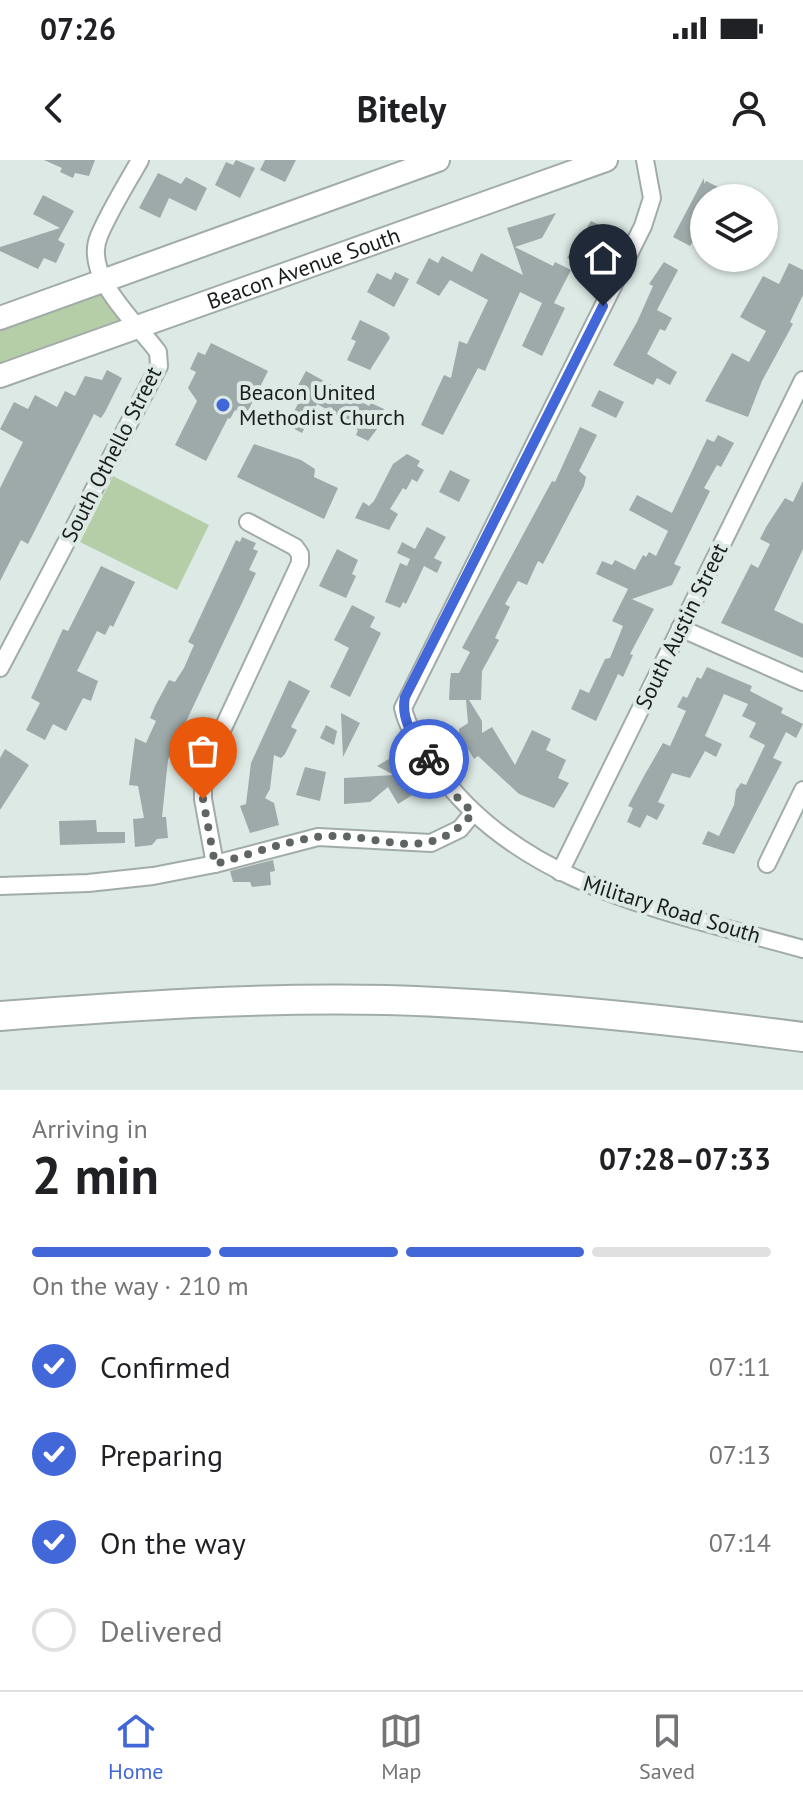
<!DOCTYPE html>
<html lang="en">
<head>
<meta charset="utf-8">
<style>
	body { margin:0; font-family:"PT Sans",sans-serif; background:#f6f6f6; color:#202124; height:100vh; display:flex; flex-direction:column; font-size:30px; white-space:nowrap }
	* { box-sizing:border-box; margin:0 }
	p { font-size:26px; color:#757577 }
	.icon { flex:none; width:44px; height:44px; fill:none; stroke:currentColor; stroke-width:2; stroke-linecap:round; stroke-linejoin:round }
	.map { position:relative; height:930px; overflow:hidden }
	.drawer { display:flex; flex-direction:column; background:#fff; flex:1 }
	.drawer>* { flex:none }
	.buttons { position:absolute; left:690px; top:24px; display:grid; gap:16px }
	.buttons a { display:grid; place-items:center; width:88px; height:88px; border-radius:50%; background:#fff; box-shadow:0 2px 6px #0004; font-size:40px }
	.pin { position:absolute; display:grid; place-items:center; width:68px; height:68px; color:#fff; margin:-82px -34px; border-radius:50% 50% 50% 0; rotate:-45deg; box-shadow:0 0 8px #0007 }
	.pin .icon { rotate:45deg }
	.courier { position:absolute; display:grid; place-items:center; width:80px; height:80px; margin:-40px; border:6px solid #4267d9; border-radius:50%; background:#fff; color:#222; box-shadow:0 2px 10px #0007 }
	.summary em { font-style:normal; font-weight:600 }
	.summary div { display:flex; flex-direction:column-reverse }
	.summary { display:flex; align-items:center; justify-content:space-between; height:136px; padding:0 32px }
	h1 { font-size:52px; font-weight:600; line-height:60px }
	.bar { display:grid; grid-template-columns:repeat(4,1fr); gap:12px 8px; align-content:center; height:96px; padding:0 32px }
	.bar i { height:10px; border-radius:6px; background:#e0e0e0 }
	.bar .on { background:#4267d9 }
	.bar p { grid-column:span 4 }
	ol { padding:0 32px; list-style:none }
	li { display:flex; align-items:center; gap:24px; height:88px }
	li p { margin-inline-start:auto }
	li .icon { padding:8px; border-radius:50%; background:#4267d9; color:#fff; stroke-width:4 }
	li:last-child { color:#757577 }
	li i { width:44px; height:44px; border:4px solid #e0e0e0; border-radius:50% }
	.status { display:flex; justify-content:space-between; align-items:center; height:56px; padding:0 40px; background:#fff; direction:ltr }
	.status svg { height:22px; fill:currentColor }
	header { display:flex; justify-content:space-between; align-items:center; height:104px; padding:0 32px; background:#fff; font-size:36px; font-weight:600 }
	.tab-bar { display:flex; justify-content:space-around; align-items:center; height:112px; border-top:2px solid #e0e0e0; background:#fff; font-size:22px; color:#757577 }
	.tab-bar a { display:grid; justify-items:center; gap:4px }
	.tab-bar .on { color:#4267d9 }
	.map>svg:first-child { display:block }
	.green { fill:#b6cea8 }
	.building { fill:#9eaaa9 }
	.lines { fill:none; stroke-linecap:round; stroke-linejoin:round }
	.street-casing { stroke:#a1aca8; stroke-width:20 }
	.secondary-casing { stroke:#a1aca8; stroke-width:26 }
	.highway-casing { stroke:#a1aca8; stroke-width:32 }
	.street { stroke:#fff; stroke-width:16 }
	.secondary { stroke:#fff; stroke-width:22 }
	.highway { stroke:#fff; stroke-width:28 }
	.done { stroke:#5e6562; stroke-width:8; stroke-dasharray:0 14.4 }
	.route { stroke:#4267d9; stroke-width:10 }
	.poi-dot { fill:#4267d9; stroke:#dde9e4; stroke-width:3 }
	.labels { text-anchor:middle; stroke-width:8; stroke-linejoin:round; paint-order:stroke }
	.street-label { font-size:22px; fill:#191e1c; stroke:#dde9e4 }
	.poi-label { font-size:22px; fill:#191e1c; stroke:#dde9e4; text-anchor:start }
</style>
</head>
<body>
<div class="status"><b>07:26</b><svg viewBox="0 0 49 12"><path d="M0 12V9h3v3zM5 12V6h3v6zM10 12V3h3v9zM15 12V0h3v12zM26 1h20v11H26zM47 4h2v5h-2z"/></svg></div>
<header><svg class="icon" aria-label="back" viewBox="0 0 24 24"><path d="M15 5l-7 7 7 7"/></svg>Bitely<svg class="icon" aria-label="person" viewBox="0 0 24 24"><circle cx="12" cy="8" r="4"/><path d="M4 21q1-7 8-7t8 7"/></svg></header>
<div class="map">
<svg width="803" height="930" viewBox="0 0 803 930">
	<rect width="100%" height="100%" fill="#dde9e4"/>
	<g class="green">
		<polygon points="100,133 120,160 0,204 0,169"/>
		<polygon points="113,316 209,365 177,430 80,382"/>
	</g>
	<g class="building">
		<polygon points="44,0 95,0 89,16 75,13 73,18 60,12 62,8"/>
		<polygon points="236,0 255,8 240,38 215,25 226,2 233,5"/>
		<polygon points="265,0 296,0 285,22 260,10"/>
		<polygon points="158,13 181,24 186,17 207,28 196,51 169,38 160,58 139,48"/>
		<polygon points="704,18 704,24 706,21 740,38 704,38 704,82 695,78 690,86 673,77"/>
		<polygon points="43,35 74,51 58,80 65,84 56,103 44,98 38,109 0,91 0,87 60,68 33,54"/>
		<polygon points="556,53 542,78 515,87 553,106 555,102 571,110 554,143 565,148 542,196 522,186 542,143 520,132 485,211 478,208 443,275 421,265 444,215 451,218 459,181 467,184 488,140 450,120 439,136 416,123 429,98 438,103 442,96 472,112 481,93 523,115 507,68"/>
		<polygon points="591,61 607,69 587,107 567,98"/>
		<polygon points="664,102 678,110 657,150 672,158 665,171 660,169 647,194 677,212 670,225 657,218 653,225 613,205 637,162 653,126 649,124"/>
		<polygon points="789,103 803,110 803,135 790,162 793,164 762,221 748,257 705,241 732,193 749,202 766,171 740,157 763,116 779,124"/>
		<polygon points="395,112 409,119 394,147 367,132 377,113 391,120"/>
		<polygon points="360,160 387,173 390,178 370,210 347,200 356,181 351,179"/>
		<polygon points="211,183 268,211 246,255 235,250 230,259 228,258 206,301 175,285 197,241 188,228 196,212 190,209 198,192 205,195"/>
		<polygon points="107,210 122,218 105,252 101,258 94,254 28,384 21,380 0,421 0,328 23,282 0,269 14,242 28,249 35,235 57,247 65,231 75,236 85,216 102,220"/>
		<polygon points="306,211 369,246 371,243 384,249 380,265 368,281 356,275 358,270 342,262 344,259 317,244 302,273 287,265 302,236 295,231"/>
		<polygon points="599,230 624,242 616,258 591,246"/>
		<polygon points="580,267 597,275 579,311 586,317 584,326 543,404 538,401 527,425 518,421 505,444 510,447 495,478 499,480 482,511 481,540 469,540 482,561 482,573 492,567 515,605 532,570 551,579 546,590 566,600 558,618 569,623 554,648 519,634 478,596 474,599 459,574 459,569 468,563 466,540 449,540 450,520 451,513 459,513 470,492 462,488 552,321 555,322"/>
		<polygon points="718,275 734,283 721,307 717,305 704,328 710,331 674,404 681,407 672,425 632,439 654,449 630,494 633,495 623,517 618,514 596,561 571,549 580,529 589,533 605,499 610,498 623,466 612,461 628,429 596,414 602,401 612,405 615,400 635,410 643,395 646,397 649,392 656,396 668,371 629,350 637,335 672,353 707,279 714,282"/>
		<polygon points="254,284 301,300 315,309 314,317 338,328 324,359 237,317"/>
		<polygon points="407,294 420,301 417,306 424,310 417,322 412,319 406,330 403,328 390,349 398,354 389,370 355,358 363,342 369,346 374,341 393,304"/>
		<polygon points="450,310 470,320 459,342 439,332"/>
		<polygon points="803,321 803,389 774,450 803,464 803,498 721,463 751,404 758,408 770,384 760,379 766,367 785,338 793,342"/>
		<polygon points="427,367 446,377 434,398 442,402 437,413 424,406 406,444 403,442 400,448 385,442 400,403 407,406 410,399 397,393 402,382 415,389"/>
		<polygon points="242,377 256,383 253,389 258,391 249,410 256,413 168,600 162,657 166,657 168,678 157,679 152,685 135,687 133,659 144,658 138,626 129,625 135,578 146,583 156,561 150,558 155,546 169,520 175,522 184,508 194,485 188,482 194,470 236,380 240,382"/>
		<polygon points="337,389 358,400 352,414 356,416 346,438 319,426"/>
		<polygon points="101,406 135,422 113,467 110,465 105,475 97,471 77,511 98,521 91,541 83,538 66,571 53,564 45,580 26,570 40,543 31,538 63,469 68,471"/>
		<polygon points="352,445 375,457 370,467 381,473 350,537 330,527 349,488 334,480"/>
		<polygon points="707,507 752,526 750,531 783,548 781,553 803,564 796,578 786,572 773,598 782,602 734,694 702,684 708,671 719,676 734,645 736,630 741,623 746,625 765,585 749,577 756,563 742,556 748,544 724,534 705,576 722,584 716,597 705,591 690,618 672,613 658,642 665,645 657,660 647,655 640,668 627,662 633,648 628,646 644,616 663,583 670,586 686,551 677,547 683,536 687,538 697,517 701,519"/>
		<polygon points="289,520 310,531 291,567 297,570 285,594 281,598 274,595 270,629 265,638 274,643 279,665 250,673 240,646 246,644 251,603"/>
		<polygon points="341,553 360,563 343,597"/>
		<polygon points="326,565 337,571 334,585 320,578"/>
		<polygon points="5,589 29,605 0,650 0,598"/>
		<polygon points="394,596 405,614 409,614 417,632 398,644 388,627 370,642 344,644 344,618 394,615 377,606"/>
		<polygon points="305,607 326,612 320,641 296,635"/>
		<polygon points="96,660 97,672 125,672 125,683 60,685 59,661"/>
		<polygon points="273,700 275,711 270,712 271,725 252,727 250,722 233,722 230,711"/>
	</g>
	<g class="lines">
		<defs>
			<g id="street">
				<path d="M645 0 652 38 643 66 403 548C408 570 421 587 434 606 518 727 671 752 803 789"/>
				<polyline points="680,468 803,522"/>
				<path d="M0 508 159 206 158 192C137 163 82 116 99 76 110 50 126 25 140 0"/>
				<polyline points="215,704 203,639 203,611 300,403 300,394 295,387 248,362"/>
				<polyline points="767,704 803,630"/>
				<polyline points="560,712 803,220"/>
				<polyline points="0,726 88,723 153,716 215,704 318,677 431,683 460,669 473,653"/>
			</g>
			<g id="secondary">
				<polyline points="0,158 438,0"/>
				<path id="s1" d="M0 216 606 0"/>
			</g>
			<path id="highway" d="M0 856C129 846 258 837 387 840 526 844 665 859 803 877"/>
		</defs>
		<use href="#street" class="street-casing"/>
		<use href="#secondary" class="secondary-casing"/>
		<use href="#highway" class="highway-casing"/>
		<use href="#street" class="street"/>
		<use href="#secondary" class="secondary"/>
		<use href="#highway" class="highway"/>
	</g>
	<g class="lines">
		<path class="done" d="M203 639 215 704C248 695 283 682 317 677 378 669 425 710 473 653L453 633 429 599"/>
		<path class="route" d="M429 599C416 581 400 561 405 537L603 146"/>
	</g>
	<circle class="poi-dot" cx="223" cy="245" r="8"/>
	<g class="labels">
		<g class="street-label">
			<text dy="8" stroke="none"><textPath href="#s1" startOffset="322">Beacon Avenue South</textPath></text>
			<text transform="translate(111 294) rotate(-63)" y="8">South Othello Street</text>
			<text transform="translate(681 466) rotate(-64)" y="8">South Austin Street</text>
			<text transform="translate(672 749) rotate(17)" y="8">Military Road South</text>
		</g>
		<g class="poi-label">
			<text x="239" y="240">Beacon United<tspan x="239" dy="25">Methodist Church</tspan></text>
		</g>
	</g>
</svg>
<div class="buttons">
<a><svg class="icon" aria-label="layers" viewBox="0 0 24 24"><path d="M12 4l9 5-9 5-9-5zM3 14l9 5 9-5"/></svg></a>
</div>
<div class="pin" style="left:203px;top:639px;background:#ea580c"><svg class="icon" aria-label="bag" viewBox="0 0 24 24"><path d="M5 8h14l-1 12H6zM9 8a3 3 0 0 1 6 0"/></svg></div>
<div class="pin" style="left:603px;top:146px;background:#1f2937"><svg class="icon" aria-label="home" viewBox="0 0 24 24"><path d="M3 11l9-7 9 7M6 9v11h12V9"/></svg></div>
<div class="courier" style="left:429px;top:599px"><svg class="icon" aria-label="bike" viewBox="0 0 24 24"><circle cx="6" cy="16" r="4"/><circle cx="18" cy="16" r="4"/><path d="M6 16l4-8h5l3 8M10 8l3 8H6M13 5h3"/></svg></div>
</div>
<section class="drawer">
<div class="summary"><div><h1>2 min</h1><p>Arriving in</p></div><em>07:28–07:33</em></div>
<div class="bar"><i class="on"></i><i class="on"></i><i class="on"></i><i></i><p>On the way · 210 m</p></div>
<ol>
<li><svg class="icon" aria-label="check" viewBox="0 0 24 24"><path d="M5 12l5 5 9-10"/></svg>Confirmed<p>07:11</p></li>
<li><svg class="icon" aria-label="check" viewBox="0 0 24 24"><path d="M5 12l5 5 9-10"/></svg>Preparing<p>07:13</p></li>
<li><svg class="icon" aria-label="check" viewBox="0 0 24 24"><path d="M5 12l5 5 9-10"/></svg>On the way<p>07:14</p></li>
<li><i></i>Delivered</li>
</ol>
</section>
<nav class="tab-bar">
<a class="on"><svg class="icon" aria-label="home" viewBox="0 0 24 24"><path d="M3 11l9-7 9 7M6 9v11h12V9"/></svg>Home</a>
<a><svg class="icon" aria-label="map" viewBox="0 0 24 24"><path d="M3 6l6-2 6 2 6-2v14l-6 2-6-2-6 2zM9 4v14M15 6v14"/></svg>Map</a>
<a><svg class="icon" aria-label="saved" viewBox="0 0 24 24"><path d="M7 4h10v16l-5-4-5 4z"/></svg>Saved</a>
</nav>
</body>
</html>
